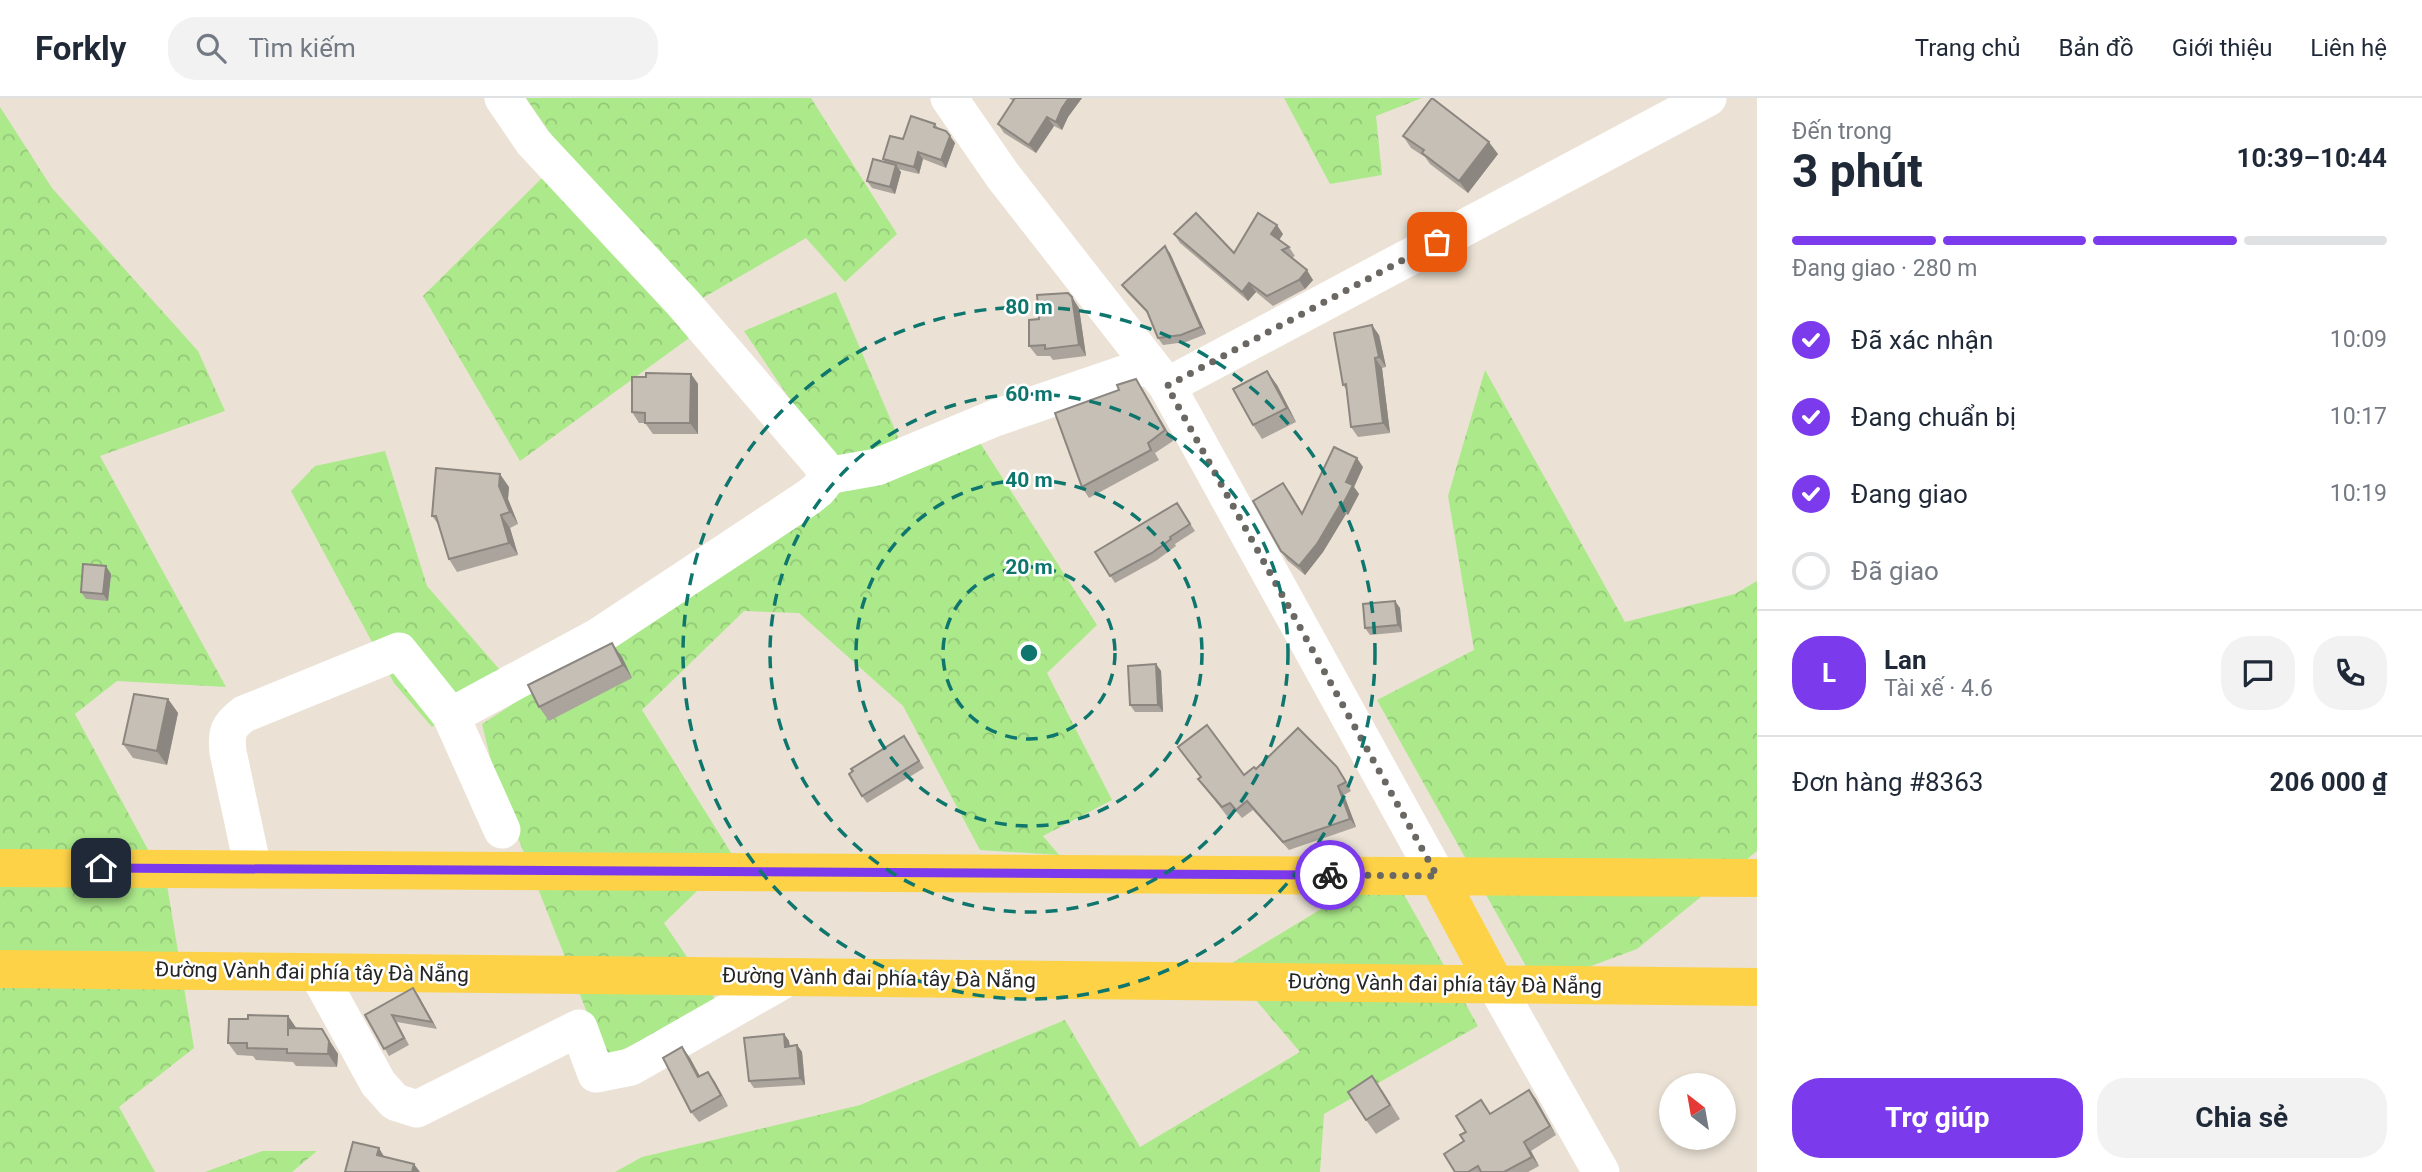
<!DOCTYPE html>
<html lang="vi">
<head>
<meta charset="utf-8">
<style>
	body { margin:0; font-family:Roboto,sans-serif; background:#f2f2f3; color:#1f2937; height:100vh; display:flex; flex-direction:column; font-size:26px; white-space:nowrap }
	* { box-sizing:border-box; margin:0 }
	p { font-size:23px; color:#747a83 }
	.icon { flex:none; width:38px; height:38px; fill:none; stroke:currentColor; stroke-width:2; stroke-linecap:round; stroke-linejoin:round }
	.map { position:relative; flex:1; overflow:hidden }
	.sheet { display:flex; flex-direction:column; background:#fff; width:665px }
	.sheet>* { flex:none }
	.needle { width:46px; rotate:329deg }
	.fabs { position:absolute; left:1659px; top:975px; display:grid; gap:14px }
	.fabs a { display:grid; place-items:center; width:77px; height:77px; border-radius:50%; background:#fff; box-shadow:0 4px 10px #0003; font-size:35px }
	.pin { position:absolute; display:grid; place-items:center; width:60px; height:60px; color:#fff; margin:-30px; border-radius:14px; box-shadow:0 4px 10px #0006 }
	.courier { position:absolute; display:grid; place-items:center; width:70px; height:70px; margin:-35px; border:5px solid #7c3aed; border-radius:50%; background:#fff; color:#222; box-shadow:0 2px 9px #0007 }
	.overview em { font-style:normal; font-weight:700 }
	.overview div { display:flex; flex-direction:column-reverse }
	.overview { display:flex; align-items:center; justify-content:space-between; height:119px; padding:0 35px }
	h1 { font-size:46px; font-weight:700; line-height:52px }
	.bar { display:grid; grid-template-columns:repeat(4,1fr); gap:10px 7px; align-content:center; height:84px; padding:0 35px }
	.bar i { height:9px; border-radius:5px; background:#e0e1e3 }
	.bar .active { background:#7c3aed }
	.bar p { grid-column:span 4 }
	.line { display:flex; align-items:center; gap:18px; padding:0 35px; border-top:2px solid #e0e1e3 }
	.line div { flex:1 }
	.round { display:grid; place-items:center; flex:none; width:74px; height:74px; border-radius:28px; background:#f2f2f3 }
	ol { padding:0 35px; list-style:none }
	li { display:flex; align-items:center; gap:21px; height:77px }
	li p { margin-inline-start:auto }
	li .icon { padding:7px; border-radius:50%; background:#7c3aed; color:#fff; stroke-width:4 }
	li:last-child { color:#747a83 }
	li i { width:38px; height:38px; border:4px solid #e0e1e3; border-radius:50% }
	.cta { display:flex; gap:14px; margin-top:auto; padding:14px 35px }
	.cta a { flex:1; height:80px; border-radius:28px; background:#7c3aed; color:#fff; font-size:28px; font-weight:700; line-height:80px; text-align:center }
	.cta a+a { background:#f2f2f3; color:#1f2937 }
	header { display:flex; align-items:center; gap:42px; box-sizing:border-box; height:98px; padding:0 35px; background:#fff; border-bottom:2px solid #e0e1e3 }
	header strong { font-size:33px }
	nav { display:flex; gap:38px; margin-inline-start:auto; font-size:24px }
	.search { width:490px; height:63px; background:#f2f2f3; display:flex; align-items:center; gap:18px; box-sizing:border-box; padding:0 24px; border-radius:28px; color:#747a83; font-size:26px }
	main { display:flex; flex:1; min-height:0 }
	.map>svg:first-child { display:block }
	.forest { fill:url(#forest-crowns) }
	.lines { fill:none; stroke-linecap:round; stroke-linejoin:round }
	.minor { stroke:#fff; stroke-width:37 }
	.major { stroke:#fed247; stroke-width:38 }
	.wall { fill:#aaa49d }
	.shaded-wall { fill:#8b867f }
	.building { fill:#c6bfb6; stroke:#8b867f; stroke-width:2 }
	.done { stroke:#6b6863; stroke-width:7; stroke-dasharray:0 12.6 }
	.route { stroke:#7c3aed; stroke-width:9 }
	.ring { fill:none; stroke:#0f766e; stroke-width:3.5; stroke-dasharray:12 9 }
	.labels { text-anchor:middle; stroke-width:5; stroke-linejoin:round; paint-order:stroke }
	.street-label { font-size:21px; fill:#262626; stroke:#fff }
	.centre { fill:#0f766e; stroke:#fff; stroke-width:3.5 }
	.ring-label { font-size:21px; text-anchor:middle; font-weight:bold; fill:#0f766e; stroke:#fff; stroke-width:5; stroke-linejoin:round; paint-order:stroke }
</style>
</head>
<body>
<header>
<strong>Forkly</strong>
<div class="search"><svg class="icon" aria-label="search" viewBox="0 0 24 24"><circle cx="10" cy="10" r="6"/><path d="M15 15l6 6"/></svg>Tìm kiếm</div>
<nav><a>Trang chủ</a><a>Bản đồ</a><a>Giới thiệu</a><a>Liên hệ</a></nav>
</header>
<main>
<div class="map">
<svg width="1757" height="1074" viewBox="0 0 1757 1074">
	<defs>
		<pattern id="forest-crowns" width="20" height="18" patternUnits="userSpaceOnUse" patternTransform="scale(1.75)"><rect width="20" height="18" fill="#ace98b"/><path d="M2 6a3 3 0 1 1 6 0M12 15a3 3 0 1 1 6 0" fill="none" stroke="#94c878"/></pattern>
	</defs>
	<rect width="100%" height="100%" fill="#ebe2d5"/>
	<g class="forest">
		<polygon points="526,0 811,0 897,136 845,184 806,140 701,201 557,45"/>
		<polygon points="1284,0 1422,0 1376,18 1382,77 1330,86"/>
		<polygon points="0,9 52,90 198,253 225,313 100,358 226,589 117,583 75,616 167,787 194,950 119,1009 155,1074 0,1074"/>
		<polygon points="547,75 696,235 520,363 423,198"/>
		<polygon points="836,194 901,346 973,334 1097,527 1047,575 1112,702 1043,738 1059,757 980,752 903,608 799,515 744,513 642,612 733,758 664,825 718,905 605,960 497,687 482,626 849,389 744,233"/>
		<polygon points="1485,272 1625,524 1735,496 1757,483 1757,753 1637,851 1537,888 1377,602 1474,552 1448,398"/>
		<polygon points="385,353 427,488 500,572 432,629 394,585 291,393 315,368"/>
		<polygon points="1389,770 1478,928 1324,1016 1320,1074 615,1074 642,1059 860,1007 1065,922 1140,1049 1300,954 1227,868"/>
		<polygon points="262,1053 317,1053 292,1074 205,1074"/>
	</g>
	<g class="lines">
		<g class="minor">
			<polyline points="949,0 1003,78 1167,288 1437,778"/>
			<polyline points="1167,288 1708,0"/>
			<polyline points="826,378 877,369 995,320 1150,267"/>
			<path d="M451 618 599 538 809 399C823 388 828 385 822 367L683 205 533 44 503 0"/>
			<path d="M253 771 228 654C226 634 228 628 244 616L399 553 451 618 502 732"/>
			<polyline points="317,874 378,985 395,1004 417,1011 579,930 596,976 631,969 789,879"/>
			<polyline points="1495,886 1601,1074"/>
		</g>
		<g class="major">
			<polyline points="0,770 1757,780"/>
			<polyline points="1437,778 1495,886"/>
			<polyline points="0,871 1757,889"/>
		</g>
	</g>
	<g class="wall">
		<polygon points="1009,0 1082,0 1068,19 1062,32 1054,28 1036,55 1004,35 998,26 1013,3"/>
		<polygon points="935,26 938,30 946,33 955,45 946,70 923,61 919,76 898,71 901,74 895,96 872,90 867,83 885,64 883,61 903,41"/>
		<polygon points="1403,38 1498,56 1468,95 1430,66 1425,59 1411,50"/>
		<polygon points="1174,136 1234,155 1283,136 1279,142 1289,149 1295,158 1291,160 1313,182 1305,191 1273,208 1256,194 1248,203 1180,145"/>
		<polygon points="1170,155 1206,236 1186,244 1163,247 1158,240 1148,216 1127,194 1122,187"/>
		<polygon points="1079,210 1086,258 1053,262 1050,258 1037,258 1029,248 1039,221"/>
		<polygon points="1379,237 1386,269 1382,270 1390,335 1358,339 1351,329 1346,291 1343,287"/>
		<polygon points="691,276 698,286 698,336 653,336 645,325 639,325 632,314"/>
		<polygon points="1277,287 1296,324 1262,341 1253,327"/>
		<polygon points="1143,292 1173,343 1155,355 1159,362 1089,400 1082,389"/>
		<polygon points="1363,369 1354,389 1359,396 1348,417 1346,416 1323,454 1305,477 1287,462 1281,453 1289,393 1303,416"/>
		<polygon points="509,389 508,401 518,426 510,430 518,457 457,474 449,461 438,426 432,418"/>
		<polygon points="1177,405 1195,433 1175,446 1176,448 1157,462 1115,485 1095,454"/>
		<polygon points="111,476 108,503 86,501 81,494"/>
		<polygon points="1400,510 1402,534 1370,537 1365,530"/>
		<polygon points="622,559 632,580 549,623 539,609"/>
		<polygon points="1156,566 1161,573 1163,614 1135,614 1130,607"/>
		<polygon points="168,601 178,615 167,667 133,660 123,646"/>
		<polygon points="904,638 924,670 867,705 862,698"/>
		<polygon points="1256,671 1343,678 1351,693 1344,697 1356,729 1289,752 1253,712 1242,720 1236,713 1227,718 1198,681 1244,677"/>
		<polygon points="418,897 437,931 397,924 409,947 389,958 365,917"/>
		<polygon points="288,918 296,930 322,931 338,956 337,969 296,968 293,964 256,962 253,958 237,957 228,945 248,921"/>
		<polygon points="784,936 789,943 790,948 797,947 802,954 805,987 754,990 749,983"/>
		<polygon points="682,949 690,960 700,978 708,974 715,984 728,1008 699,1024 691,1014"/>
		<polygon points="1382,992 1400,1021 1376,1036 1366,1022"/>
		<polygon points="1529,992 1556,1037 1531,1053 1539,1068 1528,1074 1455,1074 1491,1015"/>
	</g>
	<g class="shaded-wall">
		<polygon points="1069,0 1082,0 1068,19 1062,32 1056,24 1062,10"/>
		<polygon points="1047,19 1054,28 1036,55 1029,47"/>
		<polygon points="950,38 955,45 946,70 941,62"/>
		<polygon points="1489,44 1498,56 1468,95 1459,83"/>
		<polygon points="918,54 923,61 919,76 914,69"/>
		<polygon points="896,67 901,74 895,96 890,89"/>
		<polygon points="1277,127 1283,136 1277,145 1271,136"/>
		<polygon points="1165,148 1170,155 1206,236 1201,229"/>
		<polygon points="1307,172 1313,182 1305,191 1299,182"/>
		<polygon points="1249,185 1256,194 1248,203 1242,194"/>
		<polygon points="1072,199 1079,210 1086,258 1079,247"/>
		<polygon points="1372,227 1379,237 1386,269 1379,259"/>
		<polygon points="1375,260 1382,270 1390,335 1383,325"/>
		<polygon points="1267,273 1277,287 1296,324 1287,310"/>
		<polygon points="691,276 698,286 698,336 690,325"/>
		<polygon points="1136,281 1143,292 1173,343 1165,332"/>
		<polygon points="1357,360 1363,369 1354,389 1359,396 1348,417 1342,408 1346,384"/>
		<polygon points="500,376 509,389 508,401 518,426 510,414 499,388"/>
		<polygon points="1340,407 1346,416 1323,454 1305,477 1299,468"/>
		<polygon points="501,417 510,430 518,457 509,445"/>
		<polygon points="106,468 111,476 108,503 103,496"/>
		<polygon points="1395,503 1400,510 1402,534 1398,527"/>
		<polygon points="612,545 622,559 632,580 623,567"/>
		<polygon points="1156,566 1161,573 1163,614 1158,607"/>
		<polygon points="168,601 178,615 167,667 157,653"/>
		<polygon points="1338,688 1344,697 1356,729 1350,721"/>
		<polygon points="413,890 418,897 437,931 432,924"/>
		<polygon points="288,918 297,931 288,938"/>
		<polygon points="322,931 338,956 337,969 328,956"/>
		<polygon points="784,936 789,943 790,956 785,949"/>
		<polygon points="797,947 802,954 805,987 800,980"/>
		<polygon points="682,949 690,960 706,990 698,979"/>
		<polygon points="708,974 715,984 728,1008 721,997"/>
		<polygon points="1529,992 1536,1001 1556,1037 1550,1028"/>
		<polygon points="1524,1044 1531,1053 1539,1068 1532,1059"/>
		<polygon points="379,1050 385,1060 377,1057"/>
		<polygon points="414,1066 420,1074 412,1074"/>
	</g>
	<g class="building">
		<polygon points="1015,0 1069,0 1062,10 1056,24 1047,19 1029,47 998,26"/>
		<polygon points="1432,0 1489,44 1459,83 1422,55 1424,52 1403,38"/>
		<polygon points="911,18 935,26 934,29 946,33 950,38 941,62 918,54 914,69 883,61 890,38 903,41"/>
		<polygon points="873,61 896,67 890,89 867,83"/>
		<polygon points="1196,115 1234,155 1258,115 1277,127 1271,136 1289,149 1282,152 1307,172 1299,182 1267,198 1249,185 1242,194 1174,136"/>
		<polygon points="1165,148 1201,229 1181,237 1158,240 1147,213 1122,187"/>
		<polygon points="1068,195 1072,199 1079,247 1045,251 1045,247 1029,248 1029,222 1039,221 1037,197"/>
		<polygon points="1372,227 1379,259 1375,260 1383,325 1351,329 1346,286 1343,287 1334,235"/>
		<polygon points="1267,273 1287,310 1253,327 1233,291"/>
		<polygon points="646,275 691,276 690,325 645,325 645,315 632,314 632,279 646,279"/>
		<polygon points="1136,281 1165,332 1148,345 1151,352 1082,389 1055,315 1119,292 1117,287"/>
		<polygon points="1334,349 1357,360 1346,384 1353,387 1342,408 1340,407 1317,446 1299,468 1281,453 1253,403 1283,385 1302,416"/>
		<polygon points="436,370 500,376 499,388 510,414 501,417 509,445 449,461 436,418 432,418"/>
		<polygon points="1177,405 1190,426 1170,439 1171,441 1152,455 1110,478 1095,454"/>
		<polygon points="83,466 106,468 103,496 81,494"/>
		<polygon points="1395,503 1398,527 1365,530 1363,506"/>
		<polygon points="612,545 623,567 539,609 528,587"/>
		<polygon points="1156,566 1158,607 1130,607 1128,568"/>
		<polygon points="134,596 168,601 157,653 123,646"/>
		<polygon points="1207,627 1244,677 1254,669 1256,671 1298,630 1337,669 1346,684 1338,688 1350,721 1283,744 1247,703 1236,712 1230,705 1222,709 1198,681 1201,679 1178,649"/>
		<polygon points="904,638 919,663 862,698 849,676 853,673 851,671"/>
		<polygon points="413,890 432,924 392,917 404,940 384,951 365,917"/>
		<polygon points="248,917 288,918 288,938 288,930 322,931 329,943 328,956 287,955 287,951 247,950 247,945 228,945 229,921 248,921"/>
		<polygon points="784,936 785,949 797,947 800,980 749,983 744,940"/>
		<polygon points="682,949 698,979 708,974 721,997 691,1014 663,960"/>
		<polygon points="1372,978 1390,1007 1366,1022 1348,994"/>
		<polygon points="1529,992 1550,1028 1524,1044 1532,1059 1504,1074 1481,1074 1478,1068 1468,1074 1455,1074 1444,1056 1464,1043 1460,1037 1466,1034 1456,1018 1481,1002 1490,1016"/>
		<polygon points="353,1044 379,1050 377,1057 414,1066 412,1074 345,1074"/>
	</g>
	<g class="lines">
		<polyline class="done" points="1330,777 1437,778 1167,288 1437,144"/>
		<polyline class="route" points="101,770 1330,777"/>
	</g>
	<g class="ring">
		<circle cx="1029" cy="555" r="86"/>
		<circle cx="1029" cy="555" r="173"/>
		<circle cx="1029" cy="555" r="259"/>
		<circle cx="1029" cy="555" r="346"/>
	</g>
	<g class="labels">
		<g class="street-label">
			<text transform="translate(312 874) rotate(1)" y="7">Đường Vành đai phía tây Đà Nẵng</text>
			<text transform="translate(879 880) rotate(1)" y="7">Đường Vành đai phía tây Đà Nẵng</text>
			<text transform="translate(1445 886) rotate(1)" y="7">Đường Vành đai phía tây Đà Nẵng</text>
		</g>
	</g>
	<circle cx="1029" cy="555" r="10" class="centre"/>
	<g class="ring-label">
		<text x="1029" y="216">80 m</text>
		<text x="1029" y="303">60 m</text>
		<text x="1029" y="389">40 m</text>
		<text x="1029" y="476">20 m</text>
	</g>
</svg>
<div class="fabs">
<a><svg class="needle" viewBox="-14 -14 28 28"><path d="M0-13l5 13h-10z" fill="#e53935"/><path d="M0 13l5-13h-10z" fill="#747a83"/></svg></a>
</div>
<div class="pin" style="left:1437px;top:144px;background:#ea580c"><svg class="icon" aria-label="bag" viewBox="0 0 24 24"><path d="M5 8h14l-1 12H6zM9 8a3 3 0 0 1 6 0"/></svg></div>
<div class="pin" style="left:101px;top:770px;background:#1f2937"><svg class="icon" aria-label="home" viewBox="0 0 24 24"><path d="M3 11l9-7 9 7M6 9v11h12V9"/></svg></div>
<div class="courier" style="left:1330px;top:777px"><svg class="icon" aria-label="bike" viewBox="0 0 24 24"><circle cx="6" cy="16" r="4"/><circle cx="18" cy="16" r="4"/><path d="M6 16l4-8h5l3 8M10 8l3 8H6M13 5h3"/></svg></div>
</div>
<section class="sheet">
<div class="overview"><div><h1>3 phút</h1><p>Đến trong</p></div><em>10:39–10:44</em></div>
<div class="bar"><i class="active"></i><i class="active"></i><i class="active"></i><i></i><p>Đang giao · 280 m</p></div>
<ol>
<li><svg class="icon" aria-label="check" viewBox="0 0 24 24"><path d="M5 12l5 5 9-10"/></svg>Đã xác nhận<p>10:09</p></li>
<li><svg class="icon" aria-label="check" viewBox="0 0 24 24"><path d="M5 12l5 5 9-10"/></svg>Đang chuẩn bị<p>10:17</p></li>
<li><svg class="icon" aria-label="check" viewBox="0 0 24 24"><path d="M5 12l5 5 9-10"/></svg>Đang giao<p>10:19</p></li>
<li><i></i>Đã giao</li>
</ol>
<div class="line" style="height:126px"><b class="round" style="background:#7c3aed;color:#fff">L</b><div><b>Lan</b><p>Tài xế · 4.6</p></div><a class="round"><svg class="icon" aria-label="chat" viewBox="0 0 24 24"><path d="M4 5h16v11H9l-5 4z"/></svg></a><a class="round"><svg class="icon" aria-label="phone" viewBox="0 0 24 24"><path d="M5 4h4l2 5-3 2q2 4 5 5l2-3 5 2v4C11 20 4 13 5 4z"/></svg></a></div>
<div class="line" style="height:91px"><div>Đơn hàng #8363</div><b>206 000 ₫</b></div>
<div class="cta"><a>Trợ giúp</a><a>Chia sẻ</a></div>
</section>
</main>
</body>
</html>
